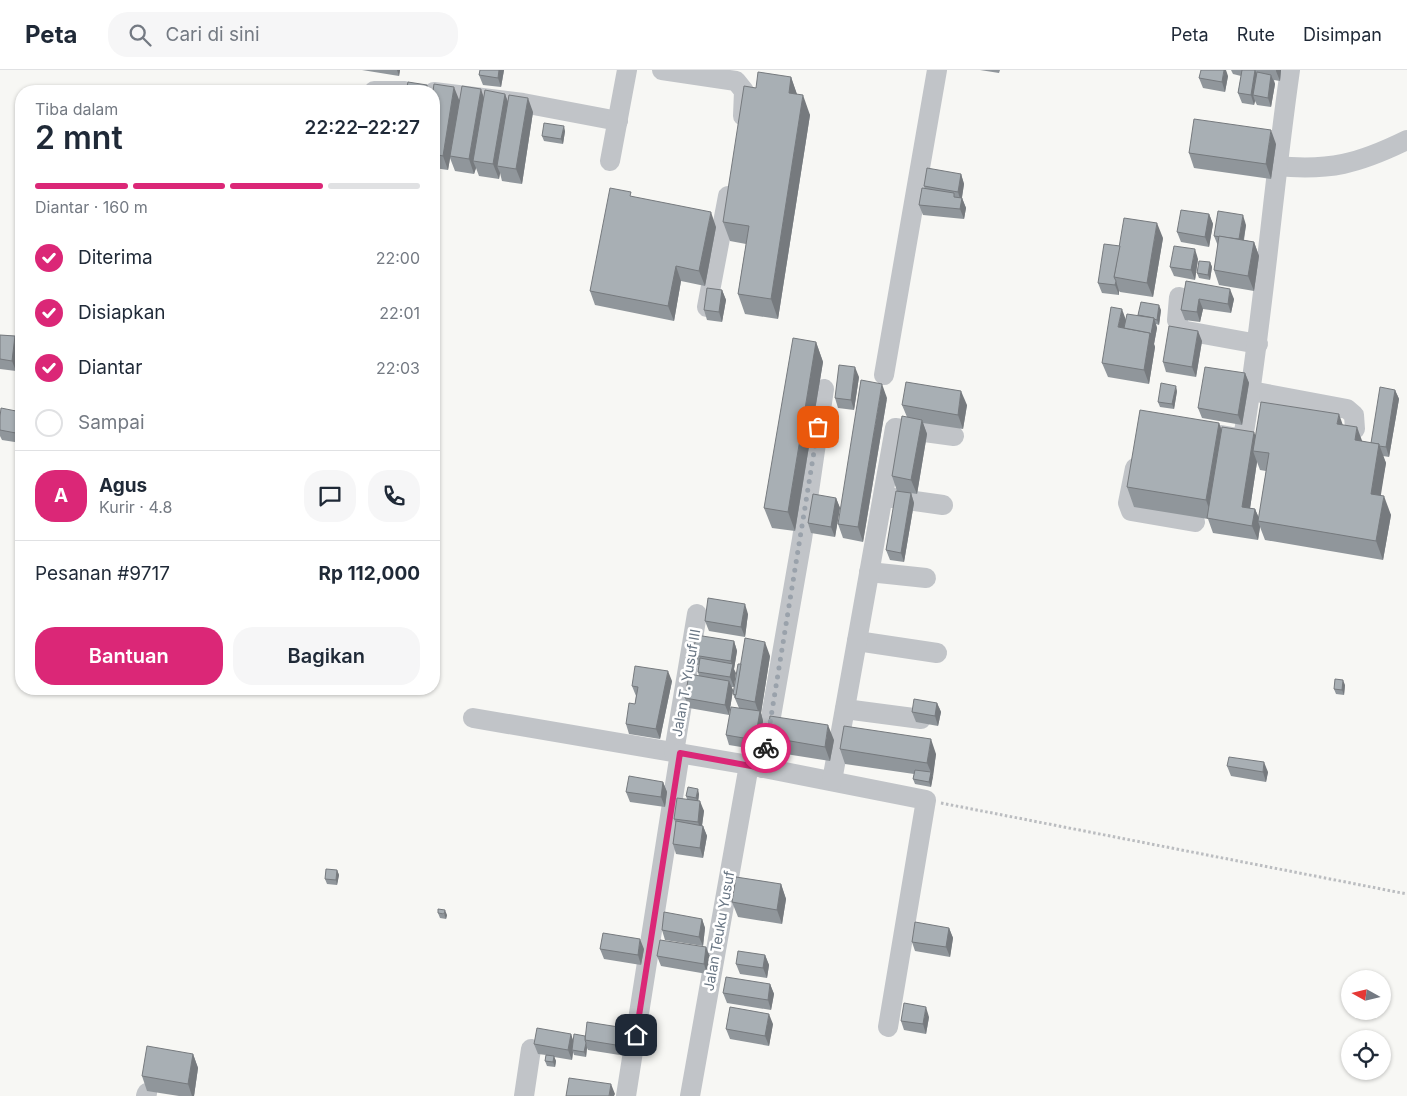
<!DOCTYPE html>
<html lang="id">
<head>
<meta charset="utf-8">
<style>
	body { margin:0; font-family:Inter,sans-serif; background:#f6f6f7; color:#1f2937; height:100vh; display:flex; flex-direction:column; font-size:19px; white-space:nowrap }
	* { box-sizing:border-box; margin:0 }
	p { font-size:16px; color:#747a83 }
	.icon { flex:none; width:28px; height:28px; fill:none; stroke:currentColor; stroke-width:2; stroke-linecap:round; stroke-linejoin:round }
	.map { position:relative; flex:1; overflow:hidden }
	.details { position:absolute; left:15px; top:15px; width:425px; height:610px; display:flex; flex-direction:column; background:#fff; border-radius:20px; box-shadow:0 1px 4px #0004 }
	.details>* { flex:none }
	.needle { width:32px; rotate:278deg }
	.controls { position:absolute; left:1341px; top:900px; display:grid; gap:10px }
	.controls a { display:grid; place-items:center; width:50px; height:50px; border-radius:50%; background:#fff; box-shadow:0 1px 4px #0004; font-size:25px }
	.pin { position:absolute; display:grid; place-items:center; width:42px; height:42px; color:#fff; margin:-21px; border-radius:10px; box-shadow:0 2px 8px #0006 }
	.courier { position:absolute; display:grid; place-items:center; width:50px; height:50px; margin:-25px; border:4px solid #db2777; border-radius:50%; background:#fff; color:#222; box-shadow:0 1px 6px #0007 }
	.headline em { font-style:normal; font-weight:600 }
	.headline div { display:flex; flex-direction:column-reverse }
	.headline { display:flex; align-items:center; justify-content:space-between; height:85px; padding:0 20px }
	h1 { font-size:32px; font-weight:600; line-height:38px }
	.bar { display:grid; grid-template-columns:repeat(4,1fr); gap:8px 5px; align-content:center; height:60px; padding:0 20px }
	.bar i { height:6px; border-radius:4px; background:#e0e1e3 }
	.bar .on { background:#db2777 }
	.bar p { grid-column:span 4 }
	.line { display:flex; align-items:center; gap:12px; padding:0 20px; border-top:1px solid #e0e1e3 }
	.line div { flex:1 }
	.round { display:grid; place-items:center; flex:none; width:52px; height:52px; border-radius:20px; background:#f6f6f7 }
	ol { padding:0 20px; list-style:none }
	li { display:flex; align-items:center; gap:15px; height:55px }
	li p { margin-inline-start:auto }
	li .icon { padding:5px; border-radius:50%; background:#db2777; color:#fff; stroke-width:4 }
	li:last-child { color:#747a83 }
	li i { width:28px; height:28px; border:2px solid #e0e1e3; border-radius:50% }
	.primary-button { display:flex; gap:10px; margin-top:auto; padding:10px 20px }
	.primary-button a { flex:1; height:58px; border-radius:20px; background:#db2777; color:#fff; font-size:20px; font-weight:600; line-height:58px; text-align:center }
	.primary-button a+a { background:#f6f6f7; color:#1f2937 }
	header { display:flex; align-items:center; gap:30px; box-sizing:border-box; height:70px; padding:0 25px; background:#fff; border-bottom:1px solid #e0e1e3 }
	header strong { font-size:24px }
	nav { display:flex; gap:28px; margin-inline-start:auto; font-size:18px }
	.search { width:350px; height:45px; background:#f6f6f7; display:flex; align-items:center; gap:12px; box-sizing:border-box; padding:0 18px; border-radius:20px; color:#747a83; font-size:19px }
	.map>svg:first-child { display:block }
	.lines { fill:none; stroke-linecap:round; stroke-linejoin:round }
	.path { stroke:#bbbdc0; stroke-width:3; stroke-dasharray:2.5 2.5; stroke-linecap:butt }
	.minor { stroke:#c1c4c8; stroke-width:20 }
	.wall { fill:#90969b; fill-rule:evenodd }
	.shaded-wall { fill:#767a7e }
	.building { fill:#a8afb4; stroke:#767a7e }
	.done { stroke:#9aa2ab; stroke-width:5; stroke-dasharray:0 9 }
	.route { stroke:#db2777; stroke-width:6 }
	.labels { text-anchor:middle; stroke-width:5; stroke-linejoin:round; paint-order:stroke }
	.street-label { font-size:14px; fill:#687583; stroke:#fff }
</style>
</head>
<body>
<header>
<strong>Peta</strong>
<div class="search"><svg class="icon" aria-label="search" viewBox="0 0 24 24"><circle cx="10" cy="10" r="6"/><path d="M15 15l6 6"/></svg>Cari di sini</div>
<nav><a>Peta</a><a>Rute</a><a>Disimpan</a></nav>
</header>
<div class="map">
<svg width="1407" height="1026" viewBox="0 0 1407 1026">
	<rect width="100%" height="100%" fill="#f7f7f4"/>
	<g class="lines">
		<polyline class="path" points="941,733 1407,824"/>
		<g class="minor">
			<polyline points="662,0 736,11 744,21 743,46"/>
			<polyline points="374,21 405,21"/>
			<polyline points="434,22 523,33 618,51"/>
			<polyline points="610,91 627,0"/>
			<path d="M1276 96C1330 101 1358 94 1407 70"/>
			<polyline points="1179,227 1177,250 1181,260 1258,274"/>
			<polyline points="707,237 728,126"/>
			<polyline points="884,305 937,0"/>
			<polyline points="1251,321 1347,339 1354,345 1355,359"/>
			<path d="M1221 365 1238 368 1244 362 1245 356C1264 238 1273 118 1290 0"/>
			<polyline points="1135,398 1128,433 1131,441 1195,452"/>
			<polyline points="886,427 943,435"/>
			<polyline points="869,502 926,508"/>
			<polyline points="857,571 937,583"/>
			<polyline points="845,639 921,649"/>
			<polyline points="473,648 749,695 926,730 888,957"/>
			<polyline points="674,682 697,544"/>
			<polyline points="762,698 802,469 824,319"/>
			<polyline points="832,711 895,358 954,366"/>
			<polyline points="146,1026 147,1023"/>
			<polyline points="524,1026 531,979"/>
			<polyline points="626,1026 680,683"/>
			<polyline points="690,1026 749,695"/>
		</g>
	</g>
	<g class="wall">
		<polygon points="362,0 400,0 399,6"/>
		<polygon points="480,0 504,0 501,17 483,15 479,5"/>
		<polygon points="980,0 1000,0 999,3"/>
		<polygon points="1231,0 1281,0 1280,11 1274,10 1275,14 1271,37 1257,35 1255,31 1254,35 1242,33 1238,23 1241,6 1233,4"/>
		<polygon points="1228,6 1225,22 1203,18 1199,8"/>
		<polygon points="791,7 797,25 810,45 778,249 745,244 738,224 746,174 730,171 723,152 756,18"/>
		<polygon points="434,21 459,31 505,24 508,32 533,42 522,114 502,111 500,103 499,109 479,106 476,98 474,104 455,101 450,88 448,100 434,98"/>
		<polygon points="565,61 563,74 544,71 542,66"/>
		<polygon points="1276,74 1271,109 1194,98 1189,83"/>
		<polygon points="961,104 964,114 962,128 966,138 964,149 923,145 919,135 925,119 924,116"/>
		<polygon points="632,127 716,157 705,216 681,211 674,251 595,235 590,221"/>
		<polygon points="1209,144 1213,154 1209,177 1181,172 1177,162"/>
		<polygon points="1246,155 1244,170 1254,172 1259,186 1254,221 1219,215 1214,200 1218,176 1214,166"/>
		<polygon points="1163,168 1153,227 1120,222 1119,221 1119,225 1102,223 1098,213"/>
		<polygon points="1198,189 1195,210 1174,206 1170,197"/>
		<polygon points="1210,192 1212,197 1210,210 1199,208 1197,203"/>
		<polygon points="1186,211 1234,229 1231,243 1203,239 1200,252 1185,250 1181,240"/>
		<polygon points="722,220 726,230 722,252 707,250 704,240"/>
		<polygon points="1161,240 1159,255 1156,254 1157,258 1154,274 1155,277 1149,314 1108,307 1102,293 1126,250 1138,245"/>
		<polygon points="0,265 15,266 18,276 16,301 0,299"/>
		<polygon points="1202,271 1196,307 1166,302 1163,292"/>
		<polygon points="816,272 823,292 795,461 772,458 764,438"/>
		<polygon points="1245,303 1249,313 1242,355 1202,348 1198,338"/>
		<polygon points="859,307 854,340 838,338 835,328"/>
		<path d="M1395 320 1399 329 1389 387 1383 386 1386 393 1380 425 1391 445 1383 490 1265 470 1260 457 1258 470 1213 463 1208 449 1134 437 1127 417 1219 353 1222 362 1255 365 1343 355 1362 371 1371 373ZM1257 392 1260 400 1266 401 1259 448 1255 439 1250 438Z"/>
		<polygon points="1177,321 1174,339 1160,337 1158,332"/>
		<polygon points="887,328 863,472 843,468 838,454"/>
		<polygon points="902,335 967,335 963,359 923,353 927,364 917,424 911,423 914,433 904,492 890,490 886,480 897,421 892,406 907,347"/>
		<polygon points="21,342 21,373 2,370 0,366 0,347"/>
		<polygon points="836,428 840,438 835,467 811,463 808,453"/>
		<polygon points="748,544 745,567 709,561 705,551"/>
		<polygon points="734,571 737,581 734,599 734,617 731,617 733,620 729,645 689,638 685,628 699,606 698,602 699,595 696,595 693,585"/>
		<polygon points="770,586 761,643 763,651 759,680 729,675 726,665 739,638 733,624 741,594"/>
		<polygon points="672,611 660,669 629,664 626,654 635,634 636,626 632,616"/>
		<polygon points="1345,615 1344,625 1336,624 1334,619"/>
		<polygon points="937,633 941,642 938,656 916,652 912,642"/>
		<polygon points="767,667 834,670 830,691 773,682"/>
		<polygon points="840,679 936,684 931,717 915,714 913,709 914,704 845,694"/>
		<polygon points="1227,696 1268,702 1266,712 1231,706"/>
		<polygon points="663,712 667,722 665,737 630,732 626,722"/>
		<polygon points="699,724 698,731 704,741 702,756 703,756 707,766 703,788 676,784 673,774 676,754 674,749 687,729 686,726"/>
		<polygon points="337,800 339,805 337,815 327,814 325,809"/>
		<polygon points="781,814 786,829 782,854 738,847 732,832"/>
		<polygon points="438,843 447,845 446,849 440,848"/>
		<polygon points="702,849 705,858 703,876 665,870 662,860"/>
		<polygon points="949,858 953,868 950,887 915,881 912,872"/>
		<polygon points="706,877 710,887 707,904 661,896 657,886"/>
		<polygon points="600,879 644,879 641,895 604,889"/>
		<polygon points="765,885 769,895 767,908 740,904 736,894"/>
		<polygon points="770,914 774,924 771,940 727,933 723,923"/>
		<polygon points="929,947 926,964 904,960 901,951"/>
		<polygon points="773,954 769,976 730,969 726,959"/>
		<polygon points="625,958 629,968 626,986 588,980 587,978 586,987 574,985 573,982 572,990 554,987 556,991 555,997 547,996 545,991 546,985 538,984 534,974 571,964 573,971"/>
		<polygon points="193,984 198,998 194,1026 179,1026 147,1021 142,1006"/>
	</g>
	<g class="shaded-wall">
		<polygon points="397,0 400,0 399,6"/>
		<polygon points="499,0 504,0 501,17 498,8"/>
		<polygon points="1224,0 1226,0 1228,6 1225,22 1222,12"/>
		<polygon points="1255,0 1259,9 1253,25 1255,31 1254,35 1251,25"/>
		<polygon points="1276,0 1281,0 1280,11 1276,1"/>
		<polygon points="1271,5 1275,14 1271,37 1268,28"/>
		<polygon points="791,7 798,27 789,23"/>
		<polygon points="427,15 430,21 426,21"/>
		<polygon points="454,17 460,32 448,100 443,86"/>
		<polygon points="481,19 486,34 473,91 476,98 474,104 469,89"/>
		<polygon points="505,24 510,38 497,96 500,103 499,109 493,94"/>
		<polygon points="803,25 810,45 778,249 771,229"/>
		<polygon points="528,28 533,42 522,114 516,99"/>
		<polygon points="564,56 565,61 563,74 561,69"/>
		<polygon points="1271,60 1276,74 1271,109 1266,94"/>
		<polygon points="961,104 964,114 961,132 958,122"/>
		<polygon points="962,128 966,138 964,149 960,139"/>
		<polygon points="711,142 716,157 705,216 699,201"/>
		<polygon points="1209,144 1213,154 1209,177 1205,167"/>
		<polygon points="1243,145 1246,155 1242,179 1239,170"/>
		<polygon points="1157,153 1163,168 1153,227 1147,213"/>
		<polygon points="1254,172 1259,186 1254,221 1248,206"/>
		<polygon points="1195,179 1198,189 1195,210 1191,200"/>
		<polygon points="1210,192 1212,197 1210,210 1208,205"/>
		<polygon points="676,196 681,211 674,251 668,236"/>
		<polygon points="1116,211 1119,221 1119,225 1115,215"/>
		<polygon points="1230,219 1234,229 1231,243 1228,234"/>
		<polygon points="722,220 726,230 722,252 719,242"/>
		<polygon points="1199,229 1203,239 1200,252 1197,242"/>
		<polygon points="1159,235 1161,240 1159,255 1157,250"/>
		<polygon points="1122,239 1127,253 1126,260 1118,257"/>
		<polygon points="1154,248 1157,258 1154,274 1155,277 1149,314 1144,300 1150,263"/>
		<polygon points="1198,261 1202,271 1196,307 1192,297"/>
		<polygon points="15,266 18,276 16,301 12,291"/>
		<polygon points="816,272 823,292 795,461 788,442"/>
		<polygon points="855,297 859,307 854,340 851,330"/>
		<polygon points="1245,303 1249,313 1242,355 1238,345"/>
		<polygon points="882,314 887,328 863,472 858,457"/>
		<polygon points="1176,316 1177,321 1174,339 1172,334"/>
		<polygon points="1395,320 1399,329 1389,387 1386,377"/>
		<polygon points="961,321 967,335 963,359 958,345"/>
		<polygon points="1339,344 1346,364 1337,354"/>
		<polygon points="922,350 927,364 917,424 911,410"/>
		<polygon points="1219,353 1226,372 1213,450 1206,430"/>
		<polygon points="1357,357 1364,376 1355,370"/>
		<polygon points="1254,362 1260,377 1253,381 1257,392 1248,452 1242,437"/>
		<polygon points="1379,374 1386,393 1378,443 1371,424"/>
		<polygon points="911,423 914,433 904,492 901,483"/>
		<polygon points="1384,426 1391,445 1383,490 1376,471"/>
		<polygon points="836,428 840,438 835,467 831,457"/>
		<polygon points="1255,439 1260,451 1258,451 1260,457 1258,470 1252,456"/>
		<polygon points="745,534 748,544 745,567 741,557"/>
		<polygon points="734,571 737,581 734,599 736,603 734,617 730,607 732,596 731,591"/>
		<polygon points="765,572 770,586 761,643 763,651 759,680 755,670 759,644 755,632"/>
		<polygon points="668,601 672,611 660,669 656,659"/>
		<polygon points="1343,610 1345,615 1344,625 1342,620"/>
		<polygon points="729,611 733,620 729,645 725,635"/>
		<polygon points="937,633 941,642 938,656 935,646"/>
		<polygon points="828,655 834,670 830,691 825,677"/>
		<polygon points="931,669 936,684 933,707 927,693"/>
		<polygon points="1264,692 1268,702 1266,712 1263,702"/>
		<polygon points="931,702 933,707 931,717 929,712"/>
		<polygon points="663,712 667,722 665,737 661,727"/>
		<polygon points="698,719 699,724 698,733 696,728"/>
		<polygon points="700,731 704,741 701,762 698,752"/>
		<polygon points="703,756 707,766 703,788 700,778"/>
		<polygon points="337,800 339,805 337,815 336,810"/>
		<polygon points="781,814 786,829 782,854 777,840"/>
		<polygon points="445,840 447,845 446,849 444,844"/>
		<polygon points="702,849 705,858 703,876 699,867"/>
		<polygon points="949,858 953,868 950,887 946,877"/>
		<polygon points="640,869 644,879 641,895 638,885"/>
		<polygon points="706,877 710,887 707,904 704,894"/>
		<polygon points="765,885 769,895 767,908 763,898"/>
		<polygon points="770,914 774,924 771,940 768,930"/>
		<polygon points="926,937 929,947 926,964 923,954"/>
		<polygon points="769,944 773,954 769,976 765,966"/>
		<polygon points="625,958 629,968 626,986 622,976"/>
		<polygon points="571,964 574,973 572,980 573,982 572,990 568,980"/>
		<polygon points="586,973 587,978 586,987 584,982"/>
		<polygon points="193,984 198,998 194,1026 192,1026 188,1014"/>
		<polygon points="554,986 556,991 555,997 553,992"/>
		<polygon points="611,1014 615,1024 614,1026 609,1026"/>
	</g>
	<g class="building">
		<polygon points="480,0 499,0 498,8 479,5"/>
		<polygon points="1201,0 1224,0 1222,12 1199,8"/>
		<polygon points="1242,0 1255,0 1251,25 1238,23"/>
		<polygon points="758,2 791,7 789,23 803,25 771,229 738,224 749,156 723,152 744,16 756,18"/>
		<polygon points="1257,2 1271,5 1268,28 1253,25"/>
		<polygon points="408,12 427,15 426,21 406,21"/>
		<polygon points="434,14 454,17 443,86 434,84 434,21 433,21"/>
		<polygon points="462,16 481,19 469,89 450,86"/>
		<polygon points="485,20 505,24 493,94 473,91"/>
		<polygon points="509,25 528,28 516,99 497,96"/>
		<polygon points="1194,49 1271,60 1266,94 1189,83"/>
		<polygon points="544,53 564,56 561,69 542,66"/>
		<polygon points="927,98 961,104 958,122 924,116"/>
		<polygon points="610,118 631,122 630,126 711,142 699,201 676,196 668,236 590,221"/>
		<polygon points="922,118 954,123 954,127 962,128 960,139 919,135"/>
		<polygon points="1181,140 1209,144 1205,167 1177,162"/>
		<polygon points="1218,141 1243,145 1239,169 1214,166"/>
		<polygon points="1124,148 1157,153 1147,213 1114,207"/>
		<polygon points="1219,166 1254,172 1248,206 1214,200"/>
		<polygon points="1104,174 1120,176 1114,207 1116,211 1115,215 1098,213"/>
		<polygon points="1174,176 1195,179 1191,200 1170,197"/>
		<polygon points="1199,191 1210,192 1208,205 1197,203"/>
		<polygon points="1186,211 1230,219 1228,234 1199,229 1197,242 1181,240"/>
		<polygon points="707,218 722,220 719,242 704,240"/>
		<polygon points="1141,232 1159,235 1157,250 1154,249 1154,248 1138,245"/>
		<polygon points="1111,237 1122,239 1118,257 1150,263 1144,300 1102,293"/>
		<polygon points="1127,244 1154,248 1151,264 1150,263 1124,258"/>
		<polygon points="1169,256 1198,261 1192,297 1163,292"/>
		<polygon points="0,265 15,266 12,291 0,289"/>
		<polygon points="793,268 816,272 788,442 764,438"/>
		<polygon points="839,295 855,297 851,330 835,328"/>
		<polygon points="1205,297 1245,303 1238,345 1198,338"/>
		<polygon points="861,310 882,314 858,457 838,454"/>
		<polygon points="906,312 961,321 958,345 902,335"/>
		<polygon points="1161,313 1176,316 1172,334 1158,332"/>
		<polygon points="1380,317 1395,320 1386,377 1379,376 1379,374 1371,373"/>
		<polygon points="1261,332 1339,344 1337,354 1357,357 1355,370 1379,374 1371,424 1384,426 1376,471 1258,451 1269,383 1253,381"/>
		<polygon points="1,338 21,342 21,364 0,360 0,347"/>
		<polygon points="1140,340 1219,353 1206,430 1127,417"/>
		<polygon points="902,346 922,350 911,410 892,406"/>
		<polygon points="1222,357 1254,362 1242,437 1255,439 1252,456 1207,448"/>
		<polygon points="896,421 911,423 901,483 886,480"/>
		<polygon points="813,424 836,428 831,457 808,453"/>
		<polygon points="708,528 745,534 741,557 705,551"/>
		<polygon points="696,565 734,571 731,591 693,585"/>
		<polygon points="745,568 765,572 755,632 735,628"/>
		<polygon points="700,588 733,594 730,607 698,602"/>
		<polygon points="738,594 741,594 736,625 733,624"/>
		<polygon points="635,596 668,601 656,659 626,654 629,633 635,634 638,617 632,616"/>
		<polygon points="689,604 729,611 725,635 685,628"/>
		<polygon points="1335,609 1343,610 1342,620 1334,619"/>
		<polygon points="914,629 937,633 935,646 912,642"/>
		<polygon points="731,637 760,641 755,670 726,665"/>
		<polygon points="770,646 828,655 825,677 767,667"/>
		<polygon points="844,656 931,669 927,693 840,679"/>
		<polygon points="1229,687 1264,692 1263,702 1227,696"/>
		<polygon points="915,700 931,702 929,712 913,709"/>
		<polygon points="629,706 663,712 661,727 626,722"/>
		<polygon points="688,717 698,719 696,728 686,726"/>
		<polygon points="677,728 700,731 698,752 674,749"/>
		<polygon points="676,751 703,756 700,778 673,774"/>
		<polygon points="326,799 337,800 336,810 325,809"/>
		<polygon points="736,807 781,814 777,840 732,832"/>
		<polygon points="438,839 445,840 444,844 438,843"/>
		<polygon points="664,842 702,849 699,867 662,860"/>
		<polygon points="915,852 949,858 946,877 912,872"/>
		<polygon points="603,863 640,869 638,885 600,879"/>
		<polygon points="660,870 706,877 704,894 657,886"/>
		<polygon points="738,881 765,885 763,898 736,894"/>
		<polygon points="726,907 770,914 768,930 723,923"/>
		<polygon points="904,933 926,937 923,954 901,951"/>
		<polygon points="730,937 769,944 765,966 726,959"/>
		<polygon points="587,952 625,958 622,976 585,970"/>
		<polygon points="537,958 571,964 568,980 534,974"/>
		<polygon points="574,964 585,966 585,970 586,973 584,982 572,980"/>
		<polygon points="147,976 193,984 188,1014 142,1006"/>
		<polygon points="546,985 554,986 553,992 545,991"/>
		<polygon points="569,1008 611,1014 609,1026 566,1026"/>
	</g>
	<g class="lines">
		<polyline class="done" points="766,678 818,357"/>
		<polyline class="route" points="636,965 680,683 762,698 766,678"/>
	</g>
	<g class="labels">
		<g class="street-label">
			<text transform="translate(686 613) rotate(-80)" y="5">Jalan T. Yusuf III</text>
			<text transform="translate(719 861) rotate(-80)" y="5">Jalan Teuku Yusuf</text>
		</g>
	</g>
</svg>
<div class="controls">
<a><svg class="needle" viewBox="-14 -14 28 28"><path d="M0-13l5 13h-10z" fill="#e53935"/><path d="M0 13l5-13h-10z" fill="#747a83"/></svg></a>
<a><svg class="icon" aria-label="locate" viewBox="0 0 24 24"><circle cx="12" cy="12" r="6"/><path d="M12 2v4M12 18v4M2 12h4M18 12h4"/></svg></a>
</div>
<div class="pin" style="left:818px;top:357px;background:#ea580c"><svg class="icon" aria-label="bag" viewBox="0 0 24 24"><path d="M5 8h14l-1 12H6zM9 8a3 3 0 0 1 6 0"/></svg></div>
<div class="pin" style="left:636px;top:965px;background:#1f2937"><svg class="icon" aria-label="home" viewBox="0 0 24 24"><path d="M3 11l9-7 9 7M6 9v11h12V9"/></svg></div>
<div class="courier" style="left:766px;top:678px"><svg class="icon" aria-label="bike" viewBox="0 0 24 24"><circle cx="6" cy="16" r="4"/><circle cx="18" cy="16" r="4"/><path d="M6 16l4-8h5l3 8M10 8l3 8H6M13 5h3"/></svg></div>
<section class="details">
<div class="headline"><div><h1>2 mnt</h1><p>Tiba dalam</p></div><em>22:22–22:27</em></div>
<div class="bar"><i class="on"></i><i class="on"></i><i class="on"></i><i></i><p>Diantar · 160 m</p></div>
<ol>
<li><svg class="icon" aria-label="check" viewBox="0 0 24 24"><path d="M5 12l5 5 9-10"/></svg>Diterima<p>22:00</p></li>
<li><svg class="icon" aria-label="check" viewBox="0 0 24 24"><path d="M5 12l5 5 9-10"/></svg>Disiapkan<p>22:01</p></li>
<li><svg class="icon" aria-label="check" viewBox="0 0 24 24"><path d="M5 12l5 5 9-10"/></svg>Diantar<p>22:03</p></li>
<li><i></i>Sampai</li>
</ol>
<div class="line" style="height:90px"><b class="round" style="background:#db2777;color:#fff">A</b><div><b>Agus</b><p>Kurir · 4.8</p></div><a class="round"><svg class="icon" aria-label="chat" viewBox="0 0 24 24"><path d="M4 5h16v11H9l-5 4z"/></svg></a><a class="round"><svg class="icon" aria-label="phone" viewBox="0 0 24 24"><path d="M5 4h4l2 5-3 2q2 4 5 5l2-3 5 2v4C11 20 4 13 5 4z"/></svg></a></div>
<div class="line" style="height:65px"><div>Pesanan #9717</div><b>Rp 112,000</b></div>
<div class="primary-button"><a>Bantuan</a><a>Bagikan</a></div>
</section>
</div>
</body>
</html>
